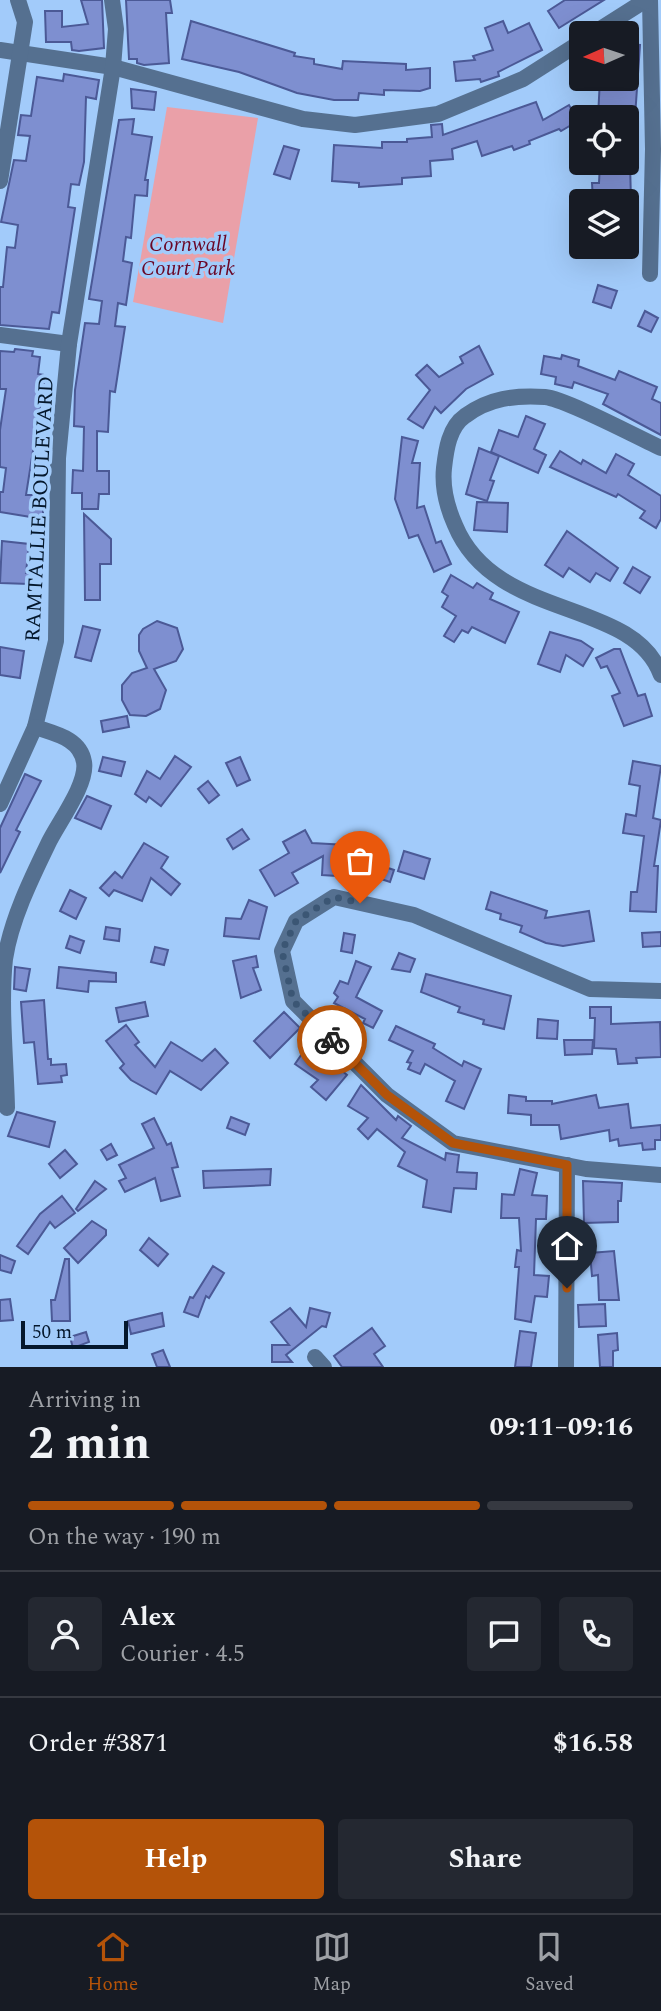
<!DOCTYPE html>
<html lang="en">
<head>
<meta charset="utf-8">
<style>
	body { margin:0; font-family:Spectral,serif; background:#242831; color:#f1f3f6; height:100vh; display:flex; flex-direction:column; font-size:26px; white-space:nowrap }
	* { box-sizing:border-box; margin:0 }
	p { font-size:23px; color:#9ea1a6 }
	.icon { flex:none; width:38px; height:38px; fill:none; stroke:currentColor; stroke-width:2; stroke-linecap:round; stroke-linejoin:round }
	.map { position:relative; height:1367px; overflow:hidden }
	.drawer { display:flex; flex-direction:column; background:#171b24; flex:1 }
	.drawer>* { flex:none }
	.needle { width:46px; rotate:267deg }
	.tools { position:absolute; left:569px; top:21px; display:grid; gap:14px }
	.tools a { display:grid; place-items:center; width:70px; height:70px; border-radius:7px; background:#171b24; box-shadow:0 7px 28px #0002; font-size:35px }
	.scale { position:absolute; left:21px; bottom:18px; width:107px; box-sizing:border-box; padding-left:7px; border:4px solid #04172c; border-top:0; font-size:19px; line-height:24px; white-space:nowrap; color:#04172c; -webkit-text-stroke:5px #a2cbfa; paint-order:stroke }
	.pin { position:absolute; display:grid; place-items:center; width:60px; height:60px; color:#fff; margin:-72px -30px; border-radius:50% 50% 50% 0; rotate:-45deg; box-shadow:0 0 7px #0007 }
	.pin .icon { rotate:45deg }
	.courier { position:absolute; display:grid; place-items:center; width:70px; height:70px; margin:-35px; border:5px solid #b45309; border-radius:50%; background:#fff; color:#222; box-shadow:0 2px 9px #0007 }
	.summary em { font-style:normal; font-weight:700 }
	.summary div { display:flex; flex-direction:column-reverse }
	.summary { display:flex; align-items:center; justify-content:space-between; height:119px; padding:0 28px }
	h1 { font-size:46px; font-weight:700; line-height:52px }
	.bar { display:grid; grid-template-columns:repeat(4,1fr); gap:10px 7px; align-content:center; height:84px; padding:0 28px }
	.bar i { height:9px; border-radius:5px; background:#363941 }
	.bar .current { background:#b45309 }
	.bar p { grid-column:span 4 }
	.line { display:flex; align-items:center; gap:18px; padding:0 28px; border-top:2px solid #363941 }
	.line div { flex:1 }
	.round { display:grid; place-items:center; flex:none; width:74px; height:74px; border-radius:7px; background:#242831 }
	.primary-button { display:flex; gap:14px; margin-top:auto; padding:14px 28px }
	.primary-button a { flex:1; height:80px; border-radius:7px; background:#b45309; color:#fff; font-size:28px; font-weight:700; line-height:80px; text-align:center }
	.primary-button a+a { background:#242831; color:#f1f3f6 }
	.tab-bar { display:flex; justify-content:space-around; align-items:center; height:98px; border-top:2px solid #363941; background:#171b24; font-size:19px; color:#9ea1a6 }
	.tab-bar a { display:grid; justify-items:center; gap:4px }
	.tab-bar .current { color:#b45309 }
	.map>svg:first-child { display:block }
	.green { fill:#eaa0a8 }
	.building { fill:#7e8fd0; stroke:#4b5996; stroke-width:2 }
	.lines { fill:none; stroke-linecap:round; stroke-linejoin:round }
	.minor { stroke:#557090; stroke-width:16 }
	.done { stroke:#3b5674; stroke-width:7; stroke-dasharray:0 12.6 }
	.route { stroke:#b45309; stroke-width:9 }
	.labels { text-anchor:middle; stroke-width:7; stroke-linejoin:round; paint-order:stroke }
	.park-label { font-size:21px; font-style:italic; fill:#6a0625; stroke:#a2cbfa }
	.street-label { font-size:21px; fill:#04172c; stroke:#a2cbfa }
</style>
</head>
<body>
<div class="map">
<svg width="661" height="1367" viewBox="0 0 661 1367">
	<rect width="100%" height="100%" fill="#a2cbfa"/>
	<polygon class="green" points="167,107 258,118 223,323 133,302"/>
	<g class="building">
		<polygon points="81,0 102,0 104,48 79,51 72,50 71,42 46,42 45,11 62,11 62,27 88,24"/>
		<polygon points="126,0 170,0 172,13 166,13 169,63 144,65 137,63 137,59 129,59"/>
		<polygon points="565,0 604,0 559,28 548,11"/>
		<polygon points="191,21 295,53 294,56 314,59 314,64 342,69 343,61 406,64 406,70 430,68 430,88 420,91 384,90 384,95 359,93 358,100 334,100 297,93 239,72 182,59"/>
		<polygon points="503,21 508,33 529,23 542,50 498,72 499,76 481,82 480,79 456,81 454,62 475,60 473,56 493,50 485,28"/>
		<polygon points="626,44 640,45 635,117 598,117 600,79 626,79"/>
		<polygon points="64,74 99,80 96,99 86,97 84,162 79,185 71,184 68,207 75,208 59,313 52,312 49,329 0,325 0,287 3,287 7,247 15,248 18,225 1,222 14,160 26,161 30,136 18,135 21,115 31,116 37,77 63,81"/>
		<polygon points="131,89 156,92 154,110 132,108"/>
		<polygon points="536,102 543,120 569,105 578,121 561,131 559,129 529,141 530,144 514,150 512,146 482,156 477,141 452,149 453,159 430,161 431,176 402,178 402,184 359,187 359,183 332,181 334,145 382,148 382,142 407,142 407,139 432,137 431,125 442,124 443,135"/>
		<polygon points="134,119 132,134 152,137 145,180 148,180 147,196 135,195 131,238 126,237 123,261 132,263 126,305 118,303 115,326 125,327 115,392 110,391 108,432 97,431 97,471 109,471 109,494 99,494 98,509 82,509 82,493 72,493 73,470 83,471 84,427 74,426 75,390 85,323 99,324 102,301 89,299 119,120"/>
		<polygon points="626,138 637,138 638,158 626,158"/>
		<polygon points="284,146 299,150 290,179 274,174"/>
		<polygon points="600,163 630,163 631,201 593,201 592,183 599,183"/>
		<polygon points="598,285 617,291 611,308 593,302"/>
		<polygon points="645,311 658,318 651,332 638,326"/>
		<polygon points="479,346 493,374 466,389 441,413 435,407 423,428 408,419 430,390 416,375 427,365 439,377 463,363 460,357"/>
		<polygon points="15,349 33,351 32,356 40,357 38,374 45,375 26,495 43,495 43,519 0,512 0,492 3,492 6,468 0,467 0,430 6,389 0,389 0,351 14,352"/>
		<polygon points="562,355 579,360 578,366 615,380 619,371 657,387 652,399 661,403 661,435 603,404 608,394 574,382 572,388 555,384 556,377 541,374 544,356 561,359"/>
		<polygon points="526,416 545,424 534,449 546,455 538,473 491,452 499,430 518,437"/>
		<polygon points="402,437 418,441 412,463 420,463 417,508 424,506 436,543 441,541 451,564 434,572 418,535 409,538 395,499"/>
		<polygon points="479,448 499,456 490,480 494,481 487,501 466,494"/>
		<polygon points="560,451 581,464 583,460 606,473 616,454 634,464 628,475 661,496 661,519 656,528 640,518 645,511 618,494 616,497 550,467"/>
		<polygon points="477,502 508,503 507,532 474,530"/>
		<polygon points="84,514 111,539 111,564 100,564 100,600 85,600"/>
		<polygon points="567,531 618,568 610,581 596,573 590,582 569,568 563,577 545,565"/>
		<polygon points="2,541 29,544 26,573 30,573 29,584 0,583"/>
		<polygon points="633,567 650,577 640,593 624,583"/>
		<polygon points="451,575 473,588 477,583 493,593 490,599 519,612 505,643 472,627 468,633 462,630 454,642 444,636 456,616 442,607 448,596 442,592"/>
		<polygon points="157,621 177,628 183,649 176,661 154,669 166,690 160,709 146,716 130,715 122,700 122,685 132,673 147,668 139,651 139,635 143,629"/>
		<polygon points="83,626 100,630 91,661 75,657"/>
		<polygon points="550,632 581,641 593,649 583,666 566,655 560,672 538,664"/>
		<polygon points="0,647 24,651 20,678 0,675"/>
		<polygon points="614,649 620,649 638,696 645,694 652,716 624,726 612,696 620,693 607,666 601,668 596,658"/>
		<polygon points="127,716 129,727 103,732 101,721"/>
		<polygon points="175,756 191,767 161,806 149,797 146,802 135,794 147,771 160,779"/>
		<polygon points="103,757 125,762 121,776 99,771"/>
		<polygon points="240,757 250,780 237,786 226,763"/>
		<polygon points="633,761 661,766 653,818 661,820 654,866 658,866 656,912 630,911 631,892 637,892 644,836 623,833 626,814 636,816 640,786 629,784"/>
		<polygon points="25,774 41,781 16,830 20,832 0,873 0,828"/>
		<polygon points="208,781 219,795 209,803 198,789"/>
		<polygon points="87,796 111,806 101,829 75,818"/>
		<polygon points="242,829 249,839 233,849 227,839"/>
		<polygon points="305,830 312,843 347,845 347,850 371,852 370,862 394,870 390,882 369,875 369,878 322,875 323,856 292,873 298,883 275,896 260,870 289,853 283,842"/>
		<polygon points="144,843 168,857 161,868 180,884 171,895 151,878 142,901 114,890 109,896 100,888 115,872 122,878"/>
		<polygon points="404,851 430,859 424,879 398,871"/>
		<polygon points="70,890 86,898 76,919 60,911"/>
		<polygon points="491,892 547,911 545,918 589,911 594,941 563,946 546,943 520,932 522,926 500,919 501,914 486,909"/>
		<polygon points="249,900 267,907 259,939 224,936 226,918 241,919"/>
		<polygon points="106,927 120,929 119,941 104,939"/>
		<polygon points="661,932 661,946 643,947 642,933"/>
		<polygon points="344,933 355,935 352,953 341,951"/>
		<polygon points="70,936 84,941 80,953 66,948"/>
		<polygon points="155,947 168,950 164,965 151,962"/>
		<polygon points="399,953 415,959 410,972 392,969"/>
		<polygon points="256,956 258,967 253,968 261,990 241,998 233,961"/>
		<polygon points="356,961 371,967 356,997 382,1011 373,1028 363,1023 365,1019 334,1003 338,997 334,993 340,981 348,984"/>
		<polygon points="15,967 30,969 26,991 14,989"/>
		<polygon points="59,967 116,973 116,982 89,981 88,992 57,988"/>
		<polygon points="426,974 511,996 504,1029 483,1024 484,1020 458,1012 460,1007 421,992"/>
		<polygon points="44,1000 48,1059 51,1059 51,1065 66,1064 67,1075 61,1076 62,1082 38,1084 34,1042 24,1043 21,1002"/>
		<polygon points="145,1002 148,1016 119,1022 116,1008"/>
		<polygon points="590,1007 611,1007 611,1024 660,1022 661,1057 636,1058 637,1063 618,1064 616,1049 594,1048 595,1018 590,1018"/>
		<polygon points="284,1012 300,1028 270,1058 254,1041"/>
		<polygon points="538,1019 558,1021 557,1039 537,1038"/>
		<polygon points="126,1025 139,1042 135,1045 155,1067 171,1042 202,1061 215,1049 228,1063 201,1090 170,1071 156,1094 131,1080 120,1068 124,1064 106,1041"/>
		<polygon points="396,1026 435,1044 433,1048 462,1066 464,1061 481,1069 464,1109 446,1101 455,1081 425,1064 420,1074 408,1069 411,1063 407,1062 413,1051 389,1040"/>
		<polygon points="564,1040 593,1040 592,1054 565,1055"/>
		<polygon points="306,1048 330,1065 335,1059 344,1067 341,1070 347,1075 326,1100 311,1087 318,1080 295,1064"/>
		<polygon points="361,1085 396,1120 398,1116 411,1126 402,1138 445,1160 446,1153 459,1155 457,1172 477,1173 476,1189 454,1188 451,1212 423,1207 427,1180 398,1166 405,1152 377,1129 368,1139 358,1129 368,1118 348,1106"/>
		<polygon points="509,1095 526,1097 526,1101 552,1101 552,1104 596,1095 599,1108 628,1104 631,1128 661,1125 661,1140 655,1140 655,1149 643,1150 642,1143 619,1146 618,1139 610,1141 609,1130 561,1139 559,1125 531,1125 531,1115 508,1113"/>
		<polygon points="17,1112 55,1122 49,1147 8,1136"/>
		<polygon points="231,1117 249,1124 245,1135 227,1128"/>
		<polygon points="154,1118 167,1145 171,1143 178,1167 172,1168 180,1196 161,1201 155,1178 125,1192 119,1181 126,1178 119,1165 154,1148 142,1124"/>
		<polygon points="111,1144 117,1155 107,1160 101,1150"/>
		<polygon points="65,1150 77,1164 60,1178 49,1164"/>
		<polygon points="271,1169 270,1185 204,1188 203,1171"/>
		<polygon points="520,1169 537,1173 532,1195 547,1196 546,1219 536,1219 534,1275 549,1276 547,1297 535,1296 531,1322 515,1319 519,1267 515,1267 517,1250 521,1251 519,1218 501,1218 502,1194 514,1195"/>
		<polygon points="95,1181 106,1189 78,1211 76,1209"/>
		<polygon points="583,1181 622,1183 621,1201 618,1201 618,1222 584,1223"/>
		<polygon points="62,1196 75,1213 55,1228 50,1222 28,1254 17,1246 40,1214"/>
		<polygon points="92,1221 106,1230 106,1235 78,1263 64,1248"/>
		<polygon points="149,1238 168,1254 158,1266 140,1250"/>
		<polygon points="614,1251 619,1300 599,1300 598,1275 592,1276 590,1253"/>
		<polygon points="0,1255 15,1261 11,1273 0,1270"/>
		<polygon points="65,1259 69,1259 70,1321 52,1321 51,1300 55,1300"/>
		<polygon points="213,1266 224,1273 209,1298 206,1296 198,1317 184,1312 190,1297 193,1298"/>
		<polygon points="10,1299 13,1320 0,1321 0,1300"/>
		<polygon points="605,1304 606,1326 579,1327 578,1305"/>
		<polygon points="290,1308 306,1327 310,1308 330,1313 326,1327 322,1326 286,1355 292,1362 272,1362 272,1345 289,1345 271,1322"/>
		<polygon points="162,1313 164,1326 131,1334 128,1321"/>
		<polygon points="372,1328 385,1346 374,1354 383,1367 342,1367 334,1356"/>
		<polygon points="520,1331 536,1333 531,1367 515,1367"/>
		<polygon points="86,1332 89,1342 73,1348 70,1337"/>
		<polygon points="617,1333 618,1350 613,1351 613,1367 600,1367 598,1335"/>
		<polygon points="163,1350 170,1367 157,1367 152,1354"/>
	</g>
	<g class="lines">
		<g class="minor">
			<polyline points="650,0 653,149 650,274"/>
			<polyline points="594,33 646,0"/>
			<polyline points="0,50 113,67 303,119 355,125 438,114 523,79 581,42"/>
			<polyline points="0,181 25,22 18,0"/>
			<polyline points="0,335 69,344"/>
			<path d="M661 448C637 437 566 399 545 397 515 395 489 398 465 416 449 427 446 450 444 468 442 487 447 507 455 525 495 622 633 597 661 675"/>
			<polyline points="0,804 35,727 56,641 58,458 69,344 113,67 116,29 112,0"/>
			<polyline points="661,991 590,989 414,915 334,897 296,921 282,951 293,1001 387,1095 453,1143 586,1169 661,1175"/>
			<path d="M7 1108C6 1060 0 1006 5 959 11 920 31 879 48 844 58 823 88 784 84 762 80 738 55 734 35 727"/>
			<polyline points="315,1357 324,1367"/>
			<polyline points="566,1367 567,1165"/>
		</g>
	</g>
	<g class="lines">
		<polyline class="done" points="332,1040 293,1001 282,951 296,921 334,897 360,903"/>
		<polyline class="route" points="332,1040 387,1095 453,1143 567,1165 567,1288"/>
	</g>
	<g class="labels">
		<g class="park-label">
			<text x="188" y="251">Cornwall<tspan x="188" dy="24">Court Park</tspan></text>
		</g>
		<g class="street-label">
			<text transform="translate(39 509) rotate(-87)" y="7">RAMTALLIE BOULEVARD</text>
		</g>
	</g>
</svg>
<div class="tools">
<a><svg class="needle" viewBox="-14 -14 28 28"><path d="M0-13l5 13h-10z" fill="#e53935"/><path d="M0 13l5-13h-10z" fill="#9ea1a6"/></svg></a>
<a><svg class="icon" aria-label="locate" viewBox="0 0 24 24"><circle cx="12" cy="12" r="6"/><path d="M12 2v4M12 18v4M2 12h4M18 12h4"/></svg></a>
<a><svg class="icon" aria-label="layers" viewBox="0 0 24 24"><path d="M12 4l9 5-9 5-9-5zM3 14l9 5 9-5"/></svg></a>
</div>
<div class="scale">50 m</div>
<div class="pin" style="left:360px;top:903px;background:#ea580c"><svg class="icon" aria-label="bag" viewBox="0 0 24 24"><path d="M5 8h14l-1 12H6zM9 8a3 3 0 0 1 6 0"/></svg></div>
<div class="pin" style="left:567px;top:1288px;background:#1f2937"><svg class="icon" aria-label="home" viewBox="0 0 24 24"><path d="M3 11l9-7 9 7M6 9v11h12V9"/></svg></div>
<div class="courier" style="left:332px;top:1040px"><svg class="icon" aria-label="bike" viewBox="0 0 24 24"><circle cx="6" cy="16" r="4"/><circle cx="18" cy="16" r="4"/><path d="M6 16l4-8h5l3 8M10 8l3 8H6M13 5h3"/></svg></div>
</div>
<section class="drawer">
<div class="summary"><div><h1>2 min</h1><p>Arriving in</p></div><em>09:11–09:16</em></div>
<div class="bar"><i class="current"></i><i class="current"></i><i class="current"></i><i></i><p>On the way · 190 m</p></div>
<div class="line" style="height:126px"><a class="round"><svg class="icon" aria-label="person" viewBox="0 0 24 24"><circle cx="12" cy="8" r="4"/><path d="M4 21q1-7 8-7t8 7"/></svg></a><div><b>Alex</b><p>Courier · 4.5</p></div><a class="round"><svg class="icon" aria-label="chat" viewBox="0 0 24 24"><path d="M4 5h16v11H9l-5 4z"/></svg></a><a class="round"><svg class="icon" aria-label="phone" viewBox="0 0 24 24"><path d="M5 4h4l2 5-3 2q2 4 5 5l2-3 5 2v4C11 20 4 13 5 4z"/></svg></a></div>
<div class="line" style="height:91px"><div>Order #3871</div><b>$16.58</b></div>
<div class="primary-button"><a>Help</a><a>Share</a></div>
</section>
<nav class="tab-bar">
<a class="current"><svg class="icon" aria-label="home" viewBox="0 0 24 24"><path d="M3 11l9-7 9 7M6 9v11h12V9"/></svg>Home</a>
<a><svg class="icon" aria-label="map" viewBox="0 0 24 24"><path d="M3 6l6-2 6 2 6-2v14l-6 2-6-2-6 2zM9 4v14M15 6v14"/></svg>Map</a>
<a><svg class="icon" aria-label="saved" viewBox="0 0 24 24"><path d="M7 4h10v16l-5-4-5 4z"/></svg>Saved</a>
</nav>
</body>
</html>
